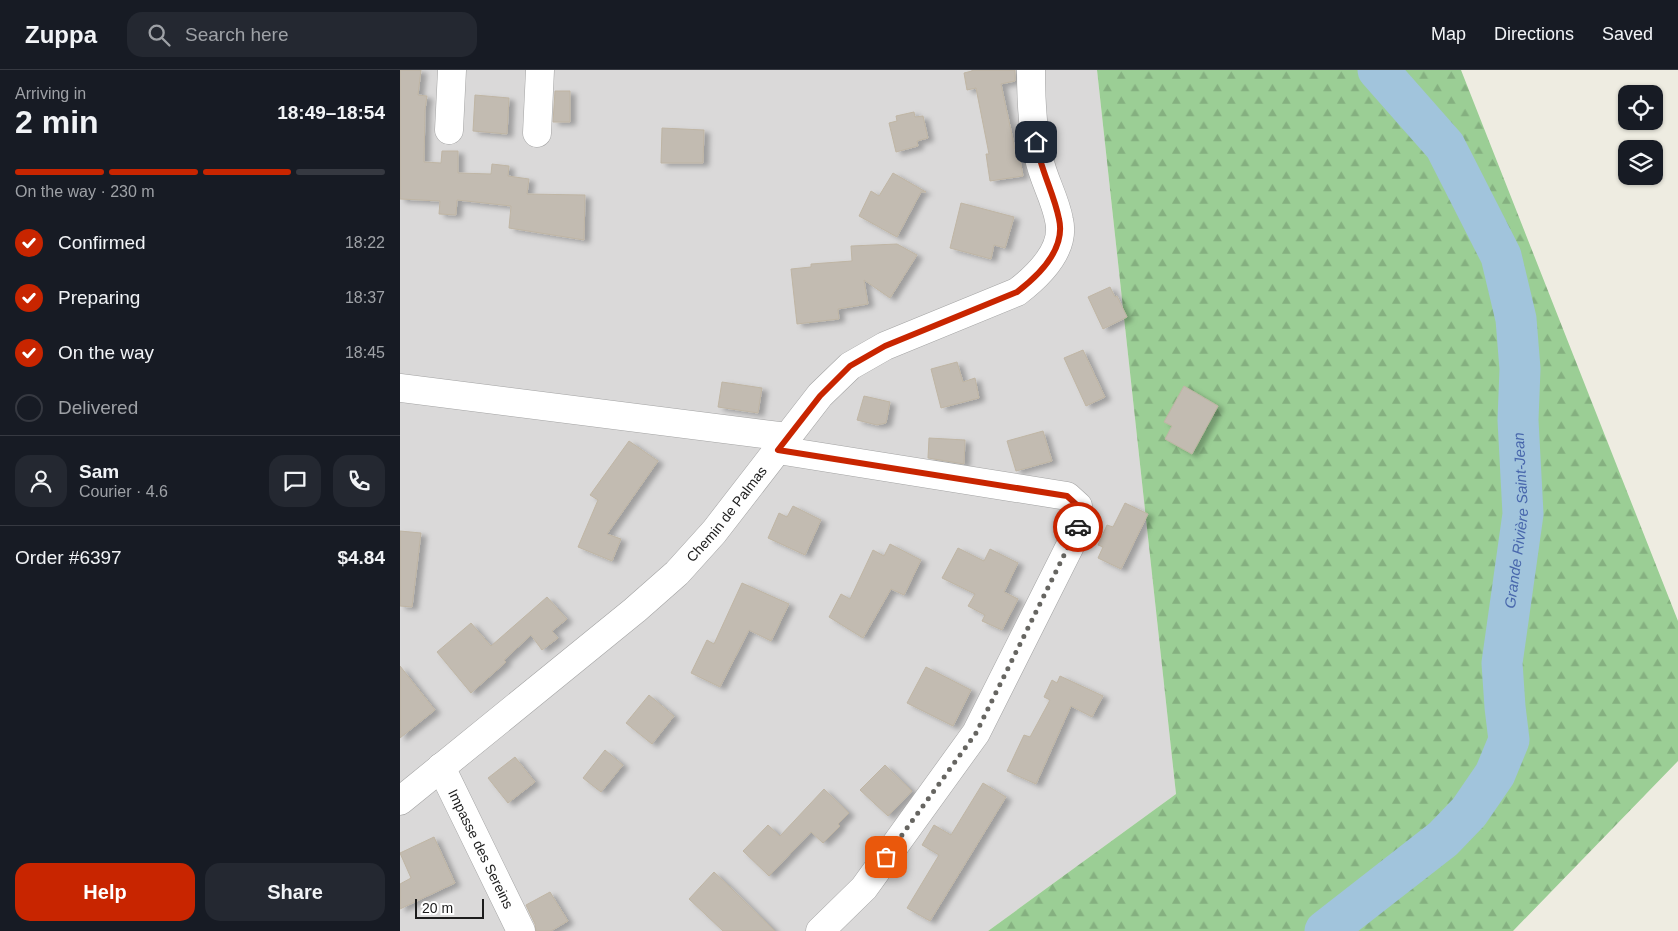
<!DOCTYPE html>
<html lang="en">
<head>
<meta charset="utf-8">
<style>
	body { margin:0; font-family:Arial,sans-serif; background:#242831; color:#f1f3f6; height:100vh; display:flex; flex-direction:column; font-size:19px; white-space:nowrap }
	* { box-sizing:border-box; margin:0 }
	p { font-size:16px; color:#9ea1a6 }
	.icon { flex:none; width:28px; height:28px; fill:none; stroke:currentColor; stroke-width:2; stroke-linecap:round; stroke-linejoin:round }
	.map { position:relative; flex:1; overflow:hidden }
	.drawer { display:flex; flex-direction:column; background:#171b24; width:400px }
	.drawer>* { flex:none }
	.fabs { position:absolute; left:1218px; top:15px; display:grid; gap:10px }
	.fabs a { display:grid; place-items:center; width:45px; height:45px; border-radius:10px; background:#171b24; box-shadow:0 1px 4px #0004; font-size:25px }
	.scale { position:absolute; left:15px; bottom:12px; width:69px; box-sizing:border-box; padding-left:5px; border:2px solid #1c1c1c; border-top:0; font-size:14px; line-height:18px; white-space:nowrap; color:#1c1c1c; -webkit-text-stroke:4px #fff; paint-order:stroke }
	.pin { position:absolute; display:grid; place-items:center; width:42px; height:42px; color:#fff; margin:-21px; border-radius:10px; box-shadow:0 2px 8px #0006 }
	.courier { position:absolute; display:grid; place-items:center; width:50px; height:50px; margin:-25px; border:4px solid #c82500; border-radius:50%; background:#fff; color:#222; box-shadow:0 1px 6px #0007 }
	.head em { font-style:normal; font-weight:700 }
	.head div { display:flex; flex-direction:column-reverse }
	.head { display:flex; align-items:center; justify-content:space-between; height:85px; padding:0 15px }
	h1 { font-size:32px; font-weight:700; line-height:38px }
	.bar { display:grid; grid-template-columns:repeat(4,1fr); gap:8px 5px; align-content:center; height:60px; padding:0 15px }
	.bar i { height:6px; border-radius:4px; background:#363941 }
	.bar .selected { background:#c82500 }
	.bar p { grid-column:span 4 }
	.line { display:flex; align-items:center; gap:12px; padding:0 15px; border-top:1px solid #363941 }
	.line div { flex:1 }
	.round { display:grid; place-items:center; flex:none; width:52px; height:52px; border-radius:15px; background:#242831 }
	ol { padding:0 15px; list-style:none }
	li { display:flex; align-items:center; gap:15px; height:55px }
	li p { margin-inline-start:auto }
	li .icon { padding:5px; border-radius:50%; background:#c82500; color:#fff; stroke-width:4 }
	li:last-child { color:#9ea1a6 }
	li i { width:28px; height:28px; border:2px solid #363941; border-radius:50% }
	.button { display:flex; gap:10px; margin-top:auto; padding:10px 15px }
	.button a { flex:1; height:58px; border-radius:15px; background:#c82500; color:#fff; font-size:20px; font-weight:700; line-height:58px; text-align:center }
	.button a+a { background:#242831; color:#f1f3f6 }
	header { display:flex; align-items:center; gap:30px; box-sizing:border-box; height:70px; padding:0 25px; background:#171b24; border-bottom:1px solid #363941 }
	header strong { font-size:24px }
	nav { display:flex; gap:28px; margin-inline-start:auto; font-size:18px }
	.search { width:350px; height:45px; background:#242831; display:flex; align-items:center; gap:12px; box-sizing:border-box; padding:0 18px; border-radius:15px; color:#9ea1a6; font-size:19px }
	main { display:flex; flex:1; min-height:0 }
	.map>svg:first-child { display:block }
	.residential { fill:#dad9d9 }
	.forest { fill:url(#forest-firs) }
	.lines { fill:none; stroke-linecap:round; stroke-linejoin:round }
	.river { stroke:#a1c4dc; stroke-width:41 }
	.building { fill:#c2bbb1; stroke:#bfb5a4; filter:url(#shadow) }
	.minor-casing { stroke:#a3a3a3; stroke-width:29 }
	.tertiary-casing { stroke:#a3a3a3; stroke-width:29 }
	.minor { stroke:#fff; stroke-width:28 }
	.tertiary { stroke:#fff; stroke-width:28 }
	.done { stroke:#666561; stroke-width:5; stroke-dasharray:0 9 }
	.route { stroke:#c82500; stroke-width:6 }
	.labels { text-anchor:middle; stroke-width:4.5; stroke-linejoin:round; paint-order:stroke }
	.street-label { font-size:14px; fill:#1c1c1c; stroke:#fff }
	.water-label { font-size:15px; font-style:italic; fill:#4867ac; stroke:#fff }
</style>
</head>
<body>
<header>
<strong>Zuppa</strong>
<div class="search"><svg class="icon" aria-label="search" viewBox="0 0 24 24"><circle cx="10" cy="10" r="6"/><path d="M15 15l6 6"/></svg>Search here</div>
<nav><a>Map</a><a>Directions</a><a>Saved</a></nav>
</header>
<main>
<section class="drawer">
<div class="head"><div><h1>2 min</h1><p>Arriving in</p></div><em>18:49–18:54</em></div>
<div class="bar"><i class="selected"></i><i class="selected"></i><i class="selected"></i><i></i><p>On the way · 230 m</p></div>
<ol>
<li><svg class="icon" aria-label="check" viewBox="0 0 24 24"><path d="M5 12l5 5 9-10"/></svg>Confirmed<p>18:22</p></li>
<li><svg class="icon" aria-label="check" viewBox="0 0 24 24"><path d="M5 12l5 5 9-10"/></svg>Preparing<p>18:37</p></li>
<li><svg class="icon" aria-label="check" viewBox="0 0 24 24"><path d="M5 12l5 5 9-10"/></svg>On the way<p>18:45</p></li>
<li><i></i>Delivered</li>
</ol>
<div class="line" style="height:90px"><a class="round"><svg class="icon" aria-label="person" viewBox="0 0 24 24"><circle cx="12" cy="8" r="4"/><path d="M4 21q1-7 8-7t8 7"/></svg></a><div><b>Sam</b><p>Courier · 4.6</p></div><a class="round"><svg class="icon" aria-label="chat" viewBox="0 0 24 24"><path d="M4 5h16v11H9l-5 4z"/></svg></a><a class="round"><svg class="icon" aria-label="phone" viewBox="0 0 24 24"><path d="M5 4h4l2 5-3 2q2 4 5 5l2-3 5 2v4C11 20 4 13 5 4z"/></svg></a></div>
<div class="line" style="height:65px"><div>Order #6397</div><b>$4.84</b></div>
<div class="button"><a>Help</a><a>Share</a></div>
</section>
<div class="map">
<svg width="1278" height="861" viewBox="0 0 1278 861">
	<defs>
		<pattern id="forest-firs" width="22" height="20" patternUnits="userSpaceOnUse" patternTransform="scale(1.25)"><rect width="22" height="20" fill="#9bce95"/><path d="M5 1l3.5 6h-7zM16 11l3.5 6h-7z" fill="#85b080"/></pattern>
		<filter id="shadow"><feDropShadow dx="5.5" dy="3" stdDeviation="2.5" flood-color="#0004"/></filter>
	</defs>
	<rect width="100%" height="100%" fill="#eeece1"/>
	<polygon class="residential" points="0,0 697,0 776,724 588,861 0,861"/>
	<polygon class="forest" points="697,0 1061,0 1278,551 1278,691 1113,861 588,861 776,724"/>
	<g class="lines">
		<path class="river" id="s1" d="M925 861 1043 769 1069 742 1095 704 1109 670 1105 637 1102 593 1123 444 1118 350 1120 299 1116 249 1101 186 1045 76 978 0"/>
	</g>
	<g class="building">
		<polygon points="0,0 21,0 18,25 27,26 25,40 24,92 41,93 42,81 58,81 58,103 91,104 92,94 109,96 108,106 129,109 127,124 185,125 184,170 109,158 111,136 57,130 56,145 39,144 40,131 0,129"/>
		<polygon points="572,0 615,0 615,11 601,14 615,79 618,79 623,106 590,111 586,84 589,84 576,18 567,20 564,3 572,1"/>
		<polygon points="155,21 170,21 170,52 153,52"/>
		<polygon points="75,25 109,28 107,64 73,61"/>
		<polygon points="514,42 515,47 523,46 528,68 517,71 518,76 496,82 489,53 497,51 496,46"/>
		<polygon points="262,58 304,60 303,93 261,93"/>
		<polygon points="493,103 526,122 521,122 497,167 459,146 471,121 479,126"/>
		<polygon points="561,133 614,147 605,178 594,175 591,189 550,178"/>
		<polygon points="497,174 517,185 490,228 464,210 468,234 438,239 439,249 397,254 391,199 411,197 411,194 452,191 451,176"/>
		<polygon points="710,217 715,227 717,226 727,247 703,259 688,227"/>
		<polygon points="683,280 705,327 686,336 664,288"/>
		<polygon points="557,292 563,312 575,308 579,328 541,338 531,299"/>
		<polygon points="322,312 362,318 358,343 318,337"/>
		<polygon points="784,316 818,336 792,384 765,369 772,356 764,352"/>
		<polygon points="464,326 490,332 486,353 477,355 457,350"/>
		<polygon points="643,361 652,391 616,401 607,371"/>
		<polygon points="529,368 565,370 564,394 528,388"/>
		<polygon points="229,371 258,391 207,464 221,469 212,491 178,477 198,430 190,425"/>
		<polygon points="725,433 748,444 721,499 698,488 703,477 698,475 707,455 713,457"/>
		<polygon points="393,436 421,450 405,485 368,468 379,443 387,447"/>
		<polygon points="0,461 21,463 12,537 0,536"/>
		<polygon points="490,474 521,490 504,525 491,519 463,568 429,547 441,524 450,529 473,480 484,486"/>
		<polygon points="558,478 584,491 590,479 618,493 604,522 618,529 602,560 582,551 585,545 568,536 575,524 542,508"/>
		<polygon points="342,513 389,534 371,571 349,560 320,617 291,603 307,570 314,574"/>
		<polygon points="147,527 167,549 152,561 158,568 142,580 131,565 104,590 106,592 71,623 37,582 71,553 91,576"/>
		<polygon points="0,596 35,640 0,668"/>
		<polygon points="526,597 571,620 553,656 507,633"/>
		<polygon points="660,606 703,626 692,647 671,636 636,714 607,701 624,665 630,667 650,630 644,627 652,610 657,613"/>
		<polygon points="249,625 274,646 252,674 226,653"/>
		<polygon points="205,680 223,695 201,722 183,708"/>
		<polygon points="115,687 135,712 108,733 88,708"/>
		<polygon points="485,695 512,721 488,746 460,720"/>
		<polygon points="583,713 606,727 530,851 507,838 539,785 522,775 534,755 551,765"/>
		<polygon points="424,719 449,743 438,754 440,756 423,773 411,762 369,806 343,781 368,755 380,766"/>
		<polygon points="34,767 55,813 0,839 0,814 11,808 0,783"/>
		<polygon points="314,802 330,817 375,861 323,861 289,829"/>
		<polygon points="150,822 168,851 151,861 136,861 135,854 126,835"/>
	</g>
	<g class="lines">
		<defs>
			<g id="minor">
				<polyline points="49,60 52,0"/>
				<polyline points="137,63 140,0"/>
				<polyline points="0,318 387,367"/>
				<polyline points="378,380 667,426 678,436 680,452 675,466 576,663 464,818 420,861"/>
				<path id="s2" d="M41 697 121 861"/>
			</g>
			<g id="tertiary">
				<path id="s3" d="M0 731 235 540 277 503 314 462 420 325 450 296 485 276 617 222C638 206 666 179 659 150 655 128 643 109 639 88 632 60 631 29 631 0"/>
			</g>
		</defs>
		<use href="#minor" class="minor-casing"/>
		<use href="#tertiary" class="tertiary-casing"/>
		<use href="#minor" class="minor"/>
		<use href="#tertiary" class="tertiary"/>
	</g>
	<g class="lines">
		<polyline class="done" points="486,787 576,663 678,457"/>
		<path class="route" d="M636 72C640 99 654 123 659 149 666 179 638 206 617 222L485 276 450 296 420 326 378 380 667 426 678 436 680 452 678 457"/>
	</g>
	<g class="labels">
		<g class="street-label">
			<text dy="5" stroke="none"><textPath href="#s3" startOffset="436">Chemin de Palmas</textPath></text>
			<text dy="5" stroke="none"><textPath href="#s2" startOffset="91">Impasse des Sereins</textPath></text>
		</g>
		<g class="water-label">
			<text dy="5" stroke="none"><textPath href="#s1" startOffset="491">Grande Rivière Saint-Jean</textPath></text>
		</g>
	</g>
</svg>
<div class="fabs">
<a><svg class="icon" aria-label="locate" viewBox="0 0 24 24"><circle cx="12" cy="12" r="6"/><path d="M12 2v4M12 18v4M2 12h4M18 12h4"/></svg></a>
<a><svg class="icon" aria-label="layers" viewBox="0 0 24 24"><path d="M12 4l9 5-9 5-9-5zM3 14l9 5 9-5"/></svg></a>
</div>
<div class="scale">20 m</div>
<div class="pin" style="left:486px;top:787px;background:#ea580c"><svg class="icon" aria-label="bag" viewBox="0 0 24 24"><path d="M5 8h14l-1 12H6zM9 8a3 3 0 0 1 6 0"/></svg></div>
<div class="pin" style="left:636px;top:72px;background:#1f2937"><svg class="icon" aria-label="home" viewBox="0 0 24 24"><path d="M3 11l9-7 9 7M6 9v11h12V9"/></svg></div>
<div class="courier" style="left:678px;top:457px"><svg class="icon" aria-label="car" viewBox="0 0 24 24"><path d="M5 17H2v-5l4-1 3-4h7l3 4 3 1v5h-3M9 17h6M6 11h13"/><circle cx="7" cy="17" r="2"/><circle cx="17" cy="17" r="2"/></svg></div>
</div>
</main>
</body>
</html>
